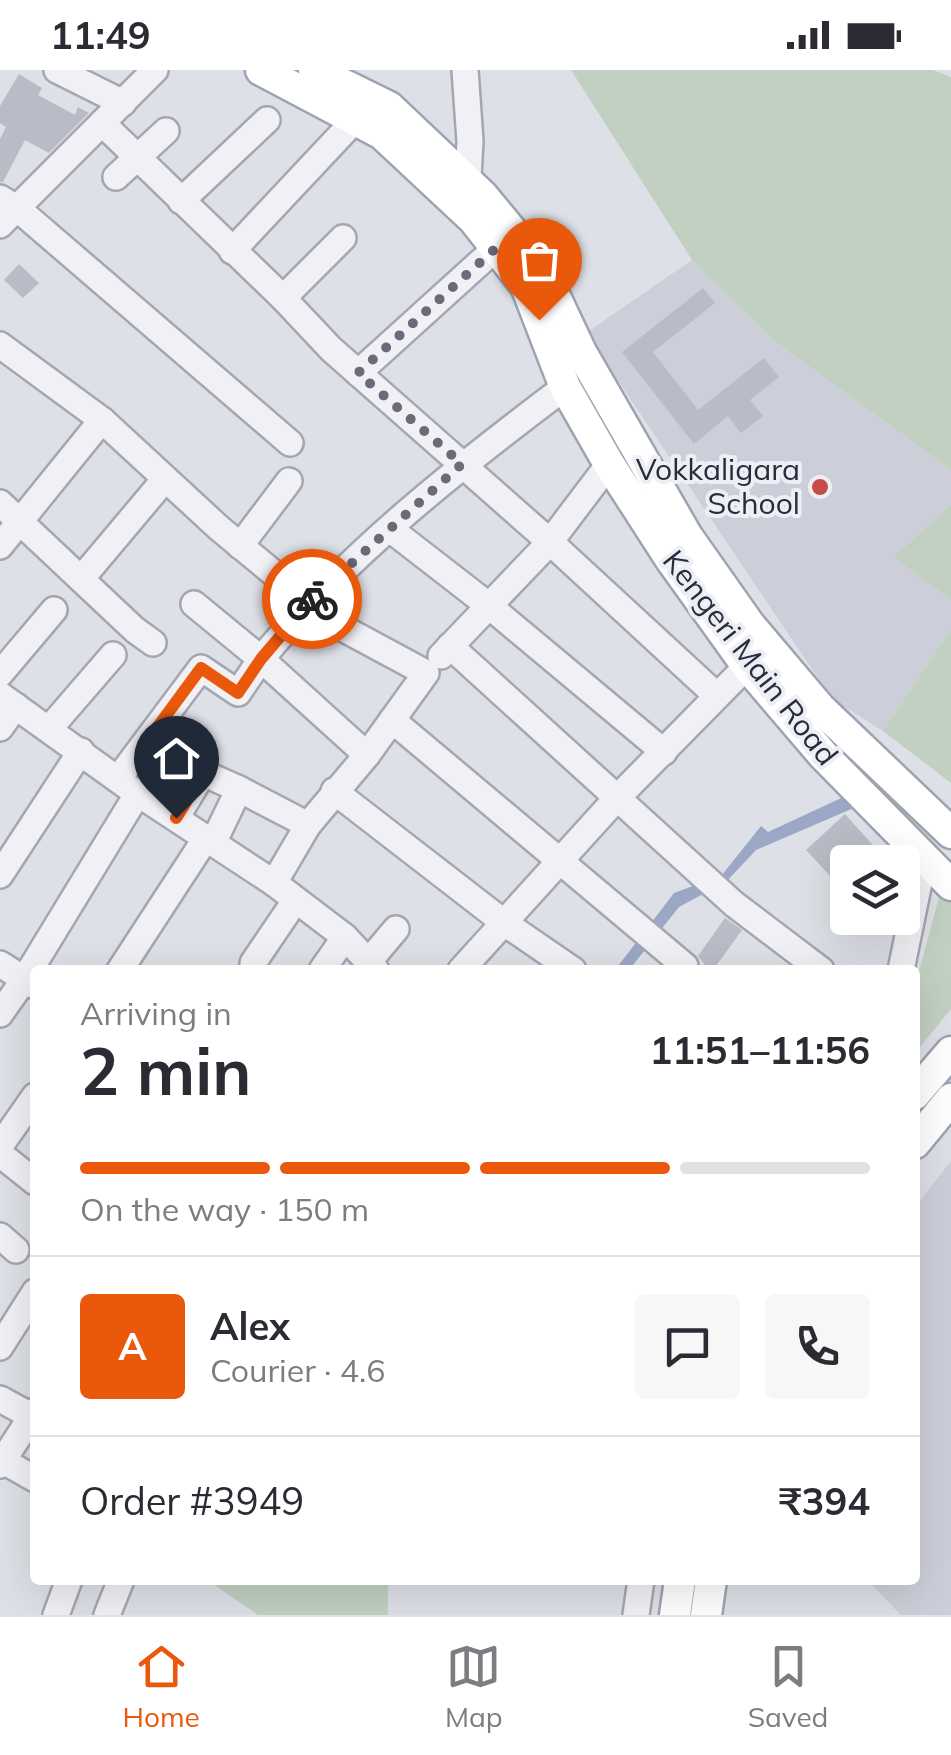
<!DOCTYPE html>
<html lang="en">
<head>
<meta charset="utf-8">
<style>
	body { margin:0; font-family:Mulish,sans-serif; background:#f7f7f7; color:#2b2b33; height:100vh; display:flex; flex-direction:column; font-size:38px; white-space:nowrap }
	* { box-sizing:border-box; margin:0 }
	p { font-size:32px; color:#7c7c81 }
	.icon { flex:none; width:55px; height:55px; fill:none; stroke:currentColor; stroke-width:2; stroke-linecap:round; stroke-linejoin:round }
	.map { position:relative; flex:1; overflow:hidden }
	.side { position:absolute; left:30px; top:895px; width:890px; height:620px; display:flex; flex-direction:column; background:#fff; border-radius:10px; box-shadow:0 10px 40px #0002 }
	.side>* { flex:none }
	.tools { position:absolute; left:830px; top:775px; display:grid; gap:20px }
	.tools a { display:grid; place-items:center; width:90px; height:90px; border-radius:10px; background:#fff; box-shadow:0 10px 40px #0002; font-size:50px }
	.pin { position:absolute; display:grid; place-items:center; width:85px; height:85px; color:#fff; margin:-102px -42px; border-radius:50% 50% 50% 0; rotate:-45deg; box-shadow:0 0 10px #0007 }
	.pin .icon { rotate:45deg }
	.courier { position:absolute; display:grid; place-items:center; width:100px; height:100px; margin:-50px; border:8px solid #ea580c; border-radius:50%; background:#fff; color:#222; box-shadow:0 2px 12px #0007 }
	.overview em { font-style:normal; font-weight:700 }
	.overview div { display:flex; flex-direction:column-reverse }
	.overview { display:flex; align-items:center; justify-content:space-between; height:170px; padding:0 50px }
	h1 { font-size:65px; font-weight:700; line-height:75px }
	.bar { display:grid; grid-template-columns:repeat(4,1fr); gap:15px 10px; align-content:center; height:120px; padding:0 50px }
	.bar i { height:12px; border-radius:8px; background:#e1e1e2 }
	.bar .on { background:#ea580c }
	.bar p { grid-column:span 4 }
	.line { display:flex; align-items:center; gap:25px; padding:0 50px; border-top:2px solid #e1e1e2 }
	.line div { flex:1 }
	.round { display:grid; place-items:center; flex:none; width:105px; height:105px; border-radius:10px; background:#f7f7f7 }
	.status { display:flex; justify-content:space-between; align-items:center; height:70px; padding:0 50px; background:#fff; direction:ltr }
	.status svg { height:28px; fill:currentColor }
	.tab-bar { display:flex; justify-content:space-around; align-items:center; height:140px; border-top:2px solid #e1e1e2; background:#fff; font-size:28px; color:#7c7c81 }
	.tab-bar a { display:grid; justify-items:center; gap:5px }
	.tab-bar .on { color:#ea580c }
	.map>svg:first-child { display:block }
	.built { fill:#cccfd9 }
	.green { fill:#c1d0c0 }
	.water { fill:#9ba8c5 }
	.building { fill:#b9bbc6 }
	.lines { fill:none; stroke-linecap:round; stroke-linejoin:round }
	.minor-casing { stroke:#a4a6b1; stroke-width:30 }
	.major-casing { stroke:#9ea3b2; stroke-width:35 }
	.minor { stroke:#f1f1f5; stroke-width:25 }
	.major { stroke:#fff; stroke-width:30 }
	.done { stroke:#686b78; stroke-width:10; stroke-dasharray:0 18 }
	.route { stroke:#ea580c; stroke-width:12 }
	.poi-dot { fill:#c64b49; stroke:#edeff5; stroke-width:4 }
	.labels { text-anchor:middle; stroke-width:8; stroke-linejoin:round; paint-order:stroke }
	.poi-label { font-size:30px; fill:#282c3d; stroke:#edeff5; text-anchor:end }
	.street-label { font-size:30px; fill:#282c3d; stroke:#edeff5 }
</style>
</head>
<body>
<div class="status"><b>11:49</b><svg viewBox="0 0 49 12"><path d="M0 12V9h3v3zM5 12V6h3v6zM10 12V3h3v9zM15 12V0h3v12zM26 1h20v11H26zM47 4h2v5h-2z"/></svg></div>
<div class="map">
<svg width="951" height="1545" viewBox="0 0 951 1545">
	<rect width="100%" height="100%" fill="#dee0e7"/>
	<g class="built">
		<polygon points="692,190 772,269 951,400 951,435 895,487 951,530 951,559 883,661 832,629 586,263"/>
		<polygon points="951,1091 951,1545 901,1545 867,1510 915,1510 915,1137"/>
	</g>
	<g class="green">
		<polygon points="571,0 933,0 951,7 951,400 772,269 692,190"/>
		<polygon points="951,435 951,530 894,487"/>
		<polygon points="951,559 951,713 883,661"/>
		<polygon points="942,816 951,826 951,939 915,983 915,916"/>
		<polygon points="213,1510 388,1510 388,1545 258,1545 213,1514"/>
	</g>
	<polygon class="water" points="852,723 863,734 756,780 727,811 679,837 629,900 615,900 674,823 722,805 761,756 768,762"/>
	<g class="building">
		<polygon points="19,4 42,18 38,25 75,45 78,37 89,43 49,83 25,70 3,112 0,112 0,69 6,57 0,53 0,36"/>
		<polygon points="19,194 39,213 23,228 4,210"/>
		<polygon points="703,218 715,233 653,282 698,340 764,288 779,307 750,330 763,346 741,363 728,346 694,374 622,282"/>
		<polygon points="845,744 888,792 848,792 848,825 806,780"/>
		<polygon points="725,848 742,860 713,900 709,900 698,886"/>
	</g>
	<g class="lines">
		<defs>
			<g id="minor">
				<polyline points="57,0 123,33"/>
				<polyline points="465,0 470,71 467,125"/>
				<polyline points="102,53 283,228 331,279 550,472 716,625"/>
				<polyline points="116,107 166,61"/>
				<polyline points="0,128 18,139 290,373"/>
				<polyline points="181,131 267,50"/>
				<polyline points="0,155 155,0"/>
				<polyline points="232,181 355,50"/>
				<polyline points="283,228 343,168"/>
				<polyline points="0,275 102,350 219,458 335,554 426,603 367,685 308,755 274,813"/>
				<polyline points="358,303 496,178"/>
				<polyline points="0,433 135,560 153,573"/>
				<polyline points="390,459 488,535 664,682"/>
				<polyline points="0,476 102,350"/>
				<polyline points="240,476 289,411"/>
				<polyline points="81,509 165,409"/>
				<polyline points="450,576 734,834 821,900"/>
				<polyline points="441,586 550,472 609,394"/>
				<polyline points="0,604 54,540"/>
				<polyline points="0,625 131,719 274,813 345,867 376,900"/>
				<polyline points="392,650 685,896"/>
				<polyline points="0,658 16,636"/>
				<polyline points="49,659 113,585"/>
				<polyline points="148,670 203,703 239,719 213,773"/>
				<path d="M367 685 261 589C348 484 456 399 565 317"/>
				<polyline points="118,709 201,598 238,623 261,589 194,534"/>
				<polyline points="239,719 308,755"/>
				<polyline points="334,721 506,854 573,900"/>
				<polyline points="176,748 203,703"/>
				<polyline points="0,805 81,681"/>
				<polyline points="370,890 396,859"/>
				<polyline points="253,893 295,831"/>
				<polyline points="0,894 35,916"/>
				<polyline points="120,900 206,768"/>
				<polyline points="322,900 345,867"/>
				<polyline points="461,900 617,728 747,596"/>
				<polyline points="901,900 924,788"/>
				<polyline points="0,944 24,910 138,723"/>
				<polyline points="0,1076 35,1026"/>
				<polyline points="0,1084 35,1112"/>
				<polyline points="0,1166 16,1180"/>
				<polyline points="0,1277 35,1222"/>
				<polyline points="0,1329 35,1348"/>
				<polyline points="0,1389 35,1409"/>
				<polyline points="0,1395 35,1341"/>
				<polyline points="56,1545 69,1510"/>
				<polyline points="107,1545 121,1510"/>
				<polyline points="636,1545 641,1510"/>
			</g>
			<g id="major">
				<polyline points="261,0 382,64 473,149 526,216 565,317 609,394 671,490 747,596 823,685 951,815"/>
				<polyline points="314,0 389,37 483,126 540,195 581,282 687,466 749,554 820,638 951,763"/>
				<polyline points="915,1024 951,982"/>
				<polyline points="915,1073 951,1029"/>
				<polyline points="675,1545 680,1510"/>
				<polyline points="706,1545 711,1510"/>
			</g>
		</defs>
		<use href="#minor" class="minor-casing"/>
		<use href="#major" class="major-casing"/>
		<use href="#minor" class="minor"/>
		<use href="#major" class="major"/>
	</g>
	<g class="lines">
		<polyline class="done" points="312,529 462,394 358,303 496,178 526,216 539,250"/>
		<polyline class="route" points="176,748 204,703 148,670 201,598 238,623 261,589 312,529"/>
	</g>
	<circle class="poi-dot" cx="820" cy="417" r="10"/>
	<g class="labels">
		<g class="poi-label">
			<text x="800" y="410">Vokkaligara<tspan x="800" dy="34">School</tspan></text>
		</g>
		<g class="street-label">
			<text transform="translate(750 588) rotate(52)" y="10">Kengeri Main Road</text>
		</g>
	</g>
</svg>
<div class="tools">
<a><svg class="icon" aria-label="layers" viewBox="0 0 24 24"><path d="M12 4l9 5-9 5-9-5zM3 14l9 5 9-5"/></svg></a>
</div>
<div class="pin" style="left:539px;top:250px;background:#ea580c"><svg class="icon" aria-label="bag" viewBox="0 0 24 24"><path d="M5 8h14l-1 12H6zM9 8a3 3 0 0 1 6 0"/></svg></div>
<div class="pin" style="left:176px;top:748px;background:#1f2937"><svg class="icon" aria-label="home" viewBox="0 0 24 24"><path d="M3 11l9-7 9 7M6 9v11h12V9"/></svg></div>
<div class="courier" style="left:312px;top:529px"><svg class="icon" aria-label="bike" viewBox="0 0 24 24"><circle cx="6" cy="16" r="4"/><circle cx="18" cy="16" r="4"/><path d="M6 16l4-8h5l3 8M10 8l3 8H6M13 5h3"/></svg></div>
<section class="side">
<div class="overview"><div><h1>2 min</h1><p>Arriving in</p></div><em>11:51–11:56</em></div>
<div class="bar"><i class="on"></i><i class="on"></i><i class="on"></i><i></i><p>On the way · 150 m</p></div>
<div class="line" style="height:180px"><b class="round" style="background:#ea580c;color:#fff">A</b><div><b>Alex</b><p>Courier · 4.6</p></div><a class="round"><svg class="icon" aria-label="chat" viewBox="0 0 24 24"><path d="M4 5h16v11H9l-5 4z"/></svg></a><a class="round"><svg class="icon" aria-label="phone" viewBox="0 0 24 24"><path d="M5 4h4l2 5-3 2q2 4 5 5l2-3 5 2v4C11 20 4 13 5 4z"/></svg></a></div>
<div class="line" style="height:130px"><div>Order #3949</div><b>₹394</b></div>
</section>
</div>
<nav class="tab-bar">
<a class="on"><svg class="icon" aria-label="home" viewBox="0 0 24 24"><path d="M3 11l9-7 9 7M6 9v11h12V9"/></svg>Home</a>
<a><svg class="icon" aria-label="map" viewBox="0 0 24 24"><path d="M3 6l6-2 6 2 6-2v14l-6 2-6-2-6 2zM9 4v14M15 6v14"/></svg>Map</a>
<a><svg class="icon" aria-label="saved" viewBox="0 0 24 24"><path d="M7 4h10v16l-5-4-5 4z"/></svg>Saved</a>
</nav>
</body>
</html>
